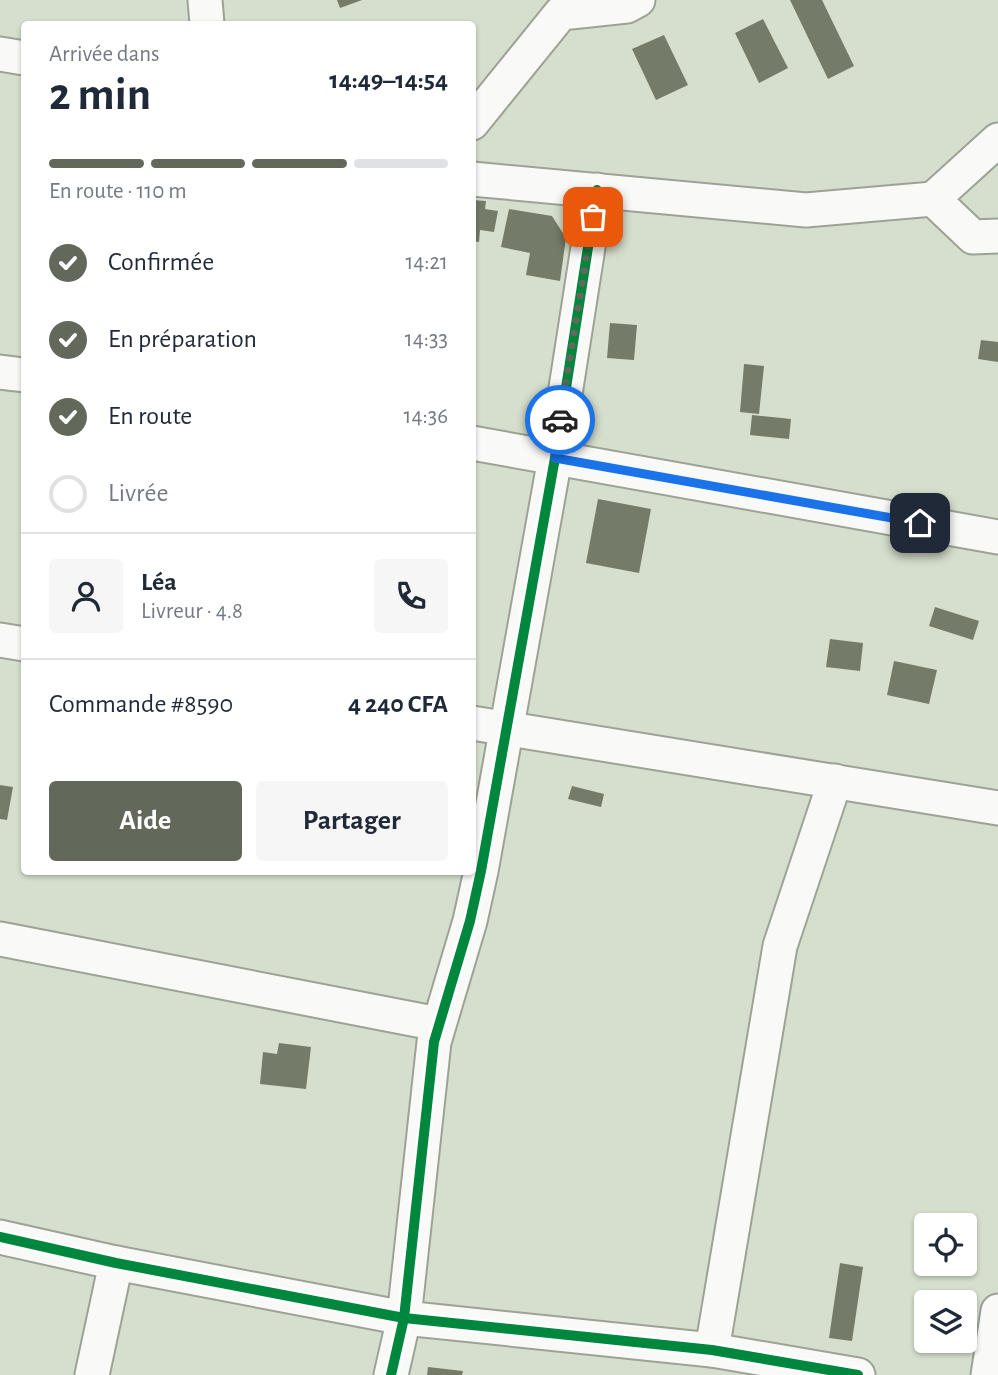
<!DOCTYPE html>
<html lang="fr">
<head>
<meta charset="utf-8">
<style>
	body { margin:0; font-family:"Alegreya Sans",sans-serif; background:#f6f6f7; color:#1f2937; height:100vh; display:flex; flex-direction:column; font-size:26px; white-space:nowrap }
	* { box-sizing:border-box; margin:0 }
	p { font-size:23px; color:#747a83 }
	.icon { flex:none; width:38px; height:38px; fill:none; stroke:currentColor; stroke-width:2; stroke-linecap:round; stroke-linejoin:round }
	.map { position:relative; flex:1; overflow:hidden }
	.panel { position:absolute; left:21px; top:21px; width:455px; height:854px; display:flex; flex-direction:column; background:#fff; border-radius:7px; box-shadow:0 2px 5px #0004 }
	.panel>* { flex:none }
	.buttons { position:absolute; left:914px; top:1213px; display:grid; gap:14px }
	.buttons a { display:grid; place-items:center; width:63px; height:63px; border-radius:7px; background:#fff; box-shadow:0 2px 5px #0004; font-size:35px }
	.pin { position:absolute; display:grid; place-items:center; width:60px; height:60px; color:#fff; margin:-30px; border-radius:14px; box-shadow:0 4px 10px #0006 }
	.courier { position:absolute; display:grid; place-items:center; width:70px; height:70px; margin:-35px; border:5px solid #1a73e8; border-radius:50%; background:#fff; color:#222; box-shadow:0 2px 9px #0007 }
	.summary em { font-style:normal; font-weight:700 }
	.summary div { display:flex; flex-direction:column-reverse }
	.summary { display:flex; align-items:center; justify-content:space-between; height:119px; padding:0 28px }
	h1 { font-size:46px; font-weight:700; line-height:52px }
	.bar { display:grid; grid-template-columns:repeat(4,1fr); gap:10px 7px; align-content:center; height:84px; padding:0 28px }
	.bar i { height:9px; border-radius:5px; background:#e0e1e3 }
	.bar .current { background:#62695b }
	.bar p { grid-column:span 4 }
	.line { display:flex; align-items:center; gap:18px; padding:0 28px; border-top:2px solid #e0e1e3 }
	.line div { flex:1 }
	.round { display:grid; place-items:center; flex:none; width:74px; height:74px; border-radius:7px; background:#f6f6f7 }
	ol { padding:0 28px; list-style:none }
	li { display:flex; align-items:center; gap:21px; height:77px }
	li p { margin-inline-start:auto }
	li .icon { padding:7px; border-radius:50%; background:#62695b; color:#fff; stroke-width:4 }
	li:last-child { color:#747a83 }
	li i { width:38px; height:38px; border:4px solid #e0e1e3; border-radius:50% }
	.primary-button { display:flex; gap:14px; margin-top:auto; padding:14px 28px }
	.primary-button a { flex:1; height:80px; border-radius:7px; background:#62695b; color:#fff; font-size:28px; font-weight:700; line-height:80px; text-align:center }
	.primary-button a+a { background:#f6f6f7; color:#1f2937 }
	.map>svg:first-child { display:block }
	.building { fill:#747b69 }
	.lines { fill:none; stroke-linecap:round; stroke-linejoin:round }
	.minor-casing { stroke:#9ca395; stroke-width:37 }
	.minor { stroke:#f9faf8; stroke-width:33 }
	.cycleway-casing { stroke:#fff; stroke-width:15 }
	.cycleway { stroke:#00873e; stroke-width:10 }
	.done { stroke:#62695b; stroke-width:7; stroke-dasharray:0 12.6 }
	.route { stroke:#1a73e8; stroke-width:9 }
</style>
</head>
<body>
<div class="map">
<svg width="998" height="1375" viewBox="0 0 998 1375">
	<rect width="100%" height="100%" fill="#d6dfcd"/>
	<g class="building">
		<polygon points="337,0 362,0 340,8"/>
		<polygon points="790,0 822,0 854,66 828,79"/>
		<polygon points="763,19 788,68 759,83 735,33"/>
		<polygon points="664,35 688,85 656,100 632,49"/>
		<polygon points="472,200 486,201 485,209 498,211 494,232 480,230 479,242 472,241"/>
		<polygon points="509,209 552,216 566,238 560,281 526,275 530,253 501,247"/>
		<polygon points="610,323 637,325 634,360 607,358"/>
		<polygon points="981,340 998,342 998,362 978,359"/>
		<polygon points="744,364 764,366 759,414 740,412"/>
		<polygon points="752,415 791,419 789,439 750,435"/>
		<polygon points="598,499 651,509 639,573 586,563"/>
		<polygon points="935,607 979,621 973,640 929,626"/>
		<polygon points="830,639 863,643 860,671 826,667"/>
		<polygon points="894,661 937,670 929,704 887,695"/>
		<polygon points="0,785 13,787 7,820 0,819"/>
		<polygon points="572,786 604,794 601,807 568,799"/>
		<polygon points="279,1043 311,1047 306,1089 260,1084 263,1052 277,1054"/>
		<polygon points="840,1263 863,1267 852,1341 829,1338"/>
		<polygon points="428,1367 463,1371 462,1375 427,1375"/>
	</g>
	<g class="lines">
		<defs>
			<g id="minor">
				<polyline points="205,0 207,24"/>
				<polyline points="0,54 24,58"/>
				<polyline points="472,123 561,13 627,6 638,0"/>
				<polyline points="472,179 806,210 933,199 973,237 998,236"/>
				<polyline points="933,199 998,140"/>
				<polyline points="0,372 24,375"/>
				<polyline points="472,443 998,537"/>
				<polyline points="0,640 24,644"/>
				<polyline points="472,723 998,808"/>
				<polyline points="0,939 438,1024"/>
				<polyline points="0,1237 116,1263 404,1318 712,1350 858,1375"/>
				<polyline points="712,1350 780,946 835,781"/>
				<polyline points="92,1375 116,1263"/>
				<polyline points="391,1375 404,1318 434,1042 470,921 481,871 555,458 597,190"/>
				<polyline points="988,1375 998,1311"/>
			</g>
		</defs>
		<use href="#minor" class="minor-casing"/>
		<use href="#minor" class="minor"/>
		<defs>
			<g id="cycleway">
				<polyline points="0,1237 116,1263 404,1318 712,1350 858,1375"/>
				<polyline points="391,1375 404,1318 434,1042 470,921 481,871 555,458 597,190"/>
			</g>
		</defs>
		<use href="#cycleway" class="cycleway-casing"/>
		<use href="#cycleway" class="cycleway"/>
	</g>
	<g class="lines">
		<polyline class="done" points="560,420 593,217"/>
		<polyline class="route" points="560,420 555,458 920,523"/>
	</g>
</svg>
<div class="buttons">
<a><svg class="icon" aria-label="locate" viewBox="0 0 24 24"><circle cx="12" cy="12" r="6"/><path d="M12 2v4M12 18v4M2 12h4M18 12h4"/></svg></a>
<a><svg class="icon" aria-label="layers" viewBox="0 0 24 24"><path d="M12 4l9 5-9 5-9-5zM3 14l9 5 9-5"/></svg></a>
</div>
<div class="pin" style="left:593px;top:217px;background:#ea580c"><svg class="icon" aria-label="bag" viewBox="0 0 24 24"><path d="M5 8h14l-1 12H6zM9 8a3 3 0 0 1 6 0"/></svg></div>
<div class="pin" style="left:920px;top:523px;background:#1f2937"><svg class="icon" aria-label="home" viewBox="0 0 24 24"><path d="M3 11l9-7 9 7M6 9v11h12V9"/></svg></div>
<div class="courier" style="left:560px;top:420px"><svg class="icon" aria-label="car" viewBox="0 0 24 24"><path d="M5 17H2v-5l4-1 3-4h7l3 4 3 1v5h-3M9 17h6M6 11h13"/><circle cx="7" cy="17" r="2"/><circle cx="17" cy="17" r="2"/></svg></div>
<section class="panel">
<div class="summary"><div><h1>2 min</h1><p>Arrivée dans</p></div><em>14:49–14:54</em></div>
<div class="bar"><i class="current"></i><i class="current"></i><i class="current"></i><i></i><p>En route · 110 m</p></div>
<ol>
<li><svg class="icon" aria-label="check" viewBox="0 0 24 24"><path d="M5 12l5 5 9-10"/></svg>Confirmée<p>14:21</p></li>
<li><svg class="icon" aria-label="check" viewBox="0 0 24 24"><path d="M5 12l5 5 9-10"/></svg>En préparation<p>14:33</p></li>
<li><svg class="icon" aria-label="check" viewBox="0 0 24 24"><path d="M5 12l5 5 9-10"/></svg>En route<p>14:36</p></li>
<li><i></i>Livrée</li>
</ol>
<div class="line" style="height:126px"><a class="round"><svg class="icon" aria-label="person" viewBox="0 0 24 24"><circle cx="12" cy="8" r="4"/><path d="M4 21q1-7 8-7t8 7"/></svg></a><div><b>Léa</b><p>Livreur · 4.8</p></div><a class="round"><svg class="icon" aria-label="phone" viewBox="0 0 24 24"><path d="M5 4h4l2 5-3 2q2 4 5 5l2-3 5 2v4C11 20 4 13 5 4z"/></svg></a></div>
<div class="line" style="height:91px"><div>Commande #8590</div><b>4 240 CFA</b></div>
<div class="primary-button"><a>Aide</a><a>Partager</a></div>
</section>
</div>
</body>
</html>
